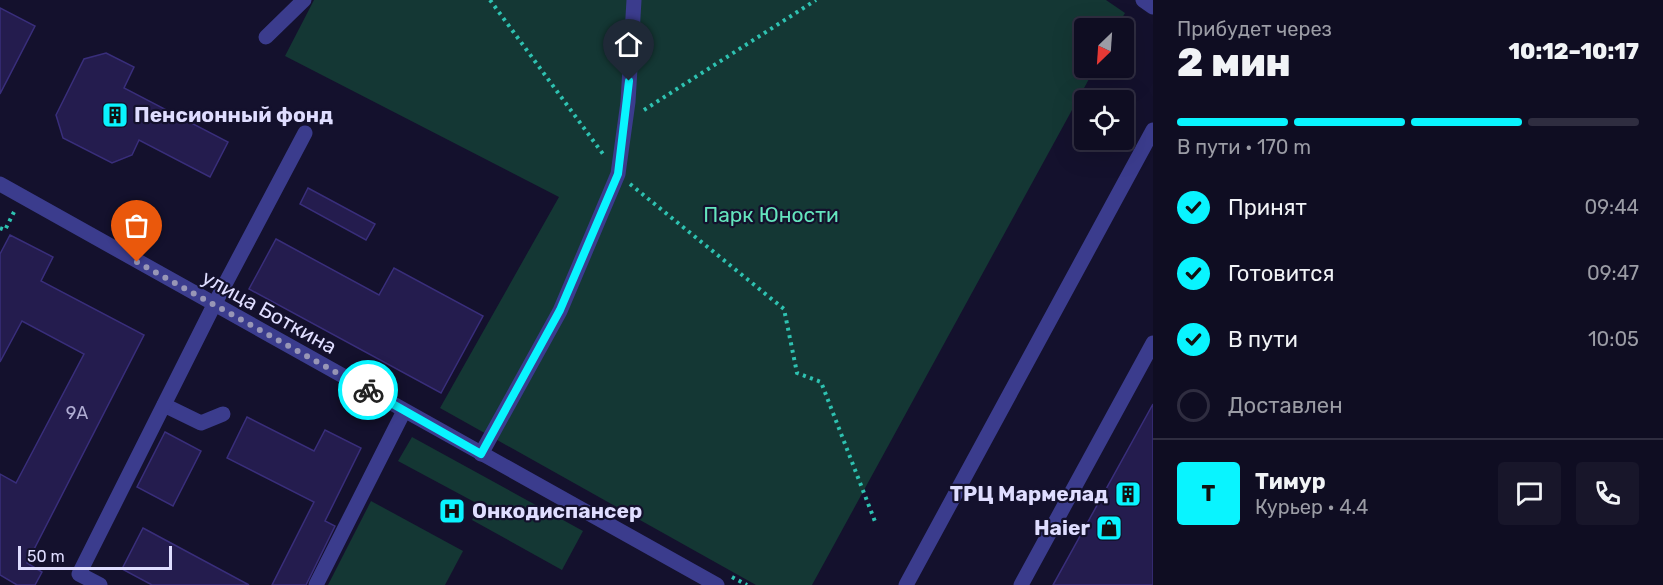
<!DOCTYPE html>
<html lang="ru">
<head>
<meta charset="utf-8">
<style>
	body { margin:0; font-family:Rubik,sans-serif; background:#18162a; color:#f1f3f6; height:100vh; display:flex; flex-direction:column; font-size:22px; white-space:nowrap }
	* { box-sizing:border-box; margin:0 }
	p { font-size:20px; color:#9b9ca5 }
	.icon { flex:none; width:33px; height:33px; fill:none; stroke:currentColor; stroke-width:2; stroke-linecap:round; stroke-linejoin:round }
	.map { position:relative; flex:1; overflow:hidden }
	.panel { display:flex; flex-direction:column; background:#0f0d22; width:510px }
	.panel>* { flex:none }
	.needle { width:39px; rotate:205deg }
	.fabs { position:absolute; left:1074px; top:18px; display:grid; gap:12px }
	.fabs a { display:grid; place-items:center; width:60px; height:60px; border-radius:6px; background:#0f0d22; box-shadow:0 6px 24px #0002,0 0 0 2px #2f2d40; font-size:30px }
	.scale { position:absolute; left:18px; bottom:15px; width:154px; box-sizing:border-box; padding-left:6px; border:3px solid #dfddff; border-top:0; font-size:16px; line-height:21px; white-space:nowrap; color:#dfddff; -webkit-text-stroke:4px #14112d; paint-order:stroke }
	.pin { position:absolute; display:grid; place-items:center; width:51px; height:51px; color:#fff; margin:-62px -26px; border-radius:50% 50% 50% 0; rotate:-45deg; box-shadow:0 0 6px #0007 }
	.pin .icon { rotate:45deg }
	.courier { position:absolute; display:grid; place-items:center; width:60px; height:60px; margin:-30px; border:4px solid #09f4ff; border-radius:50%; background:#fff; color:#222; box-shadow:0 2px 8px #0007 }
	.overview em { font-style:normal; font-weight:800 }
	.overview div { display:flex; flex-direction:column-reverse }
	.overview { display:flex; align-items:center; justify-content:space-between; height:102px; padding:0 24px }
	h1 { font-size:39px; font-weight:800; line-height:45px }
	.bar { display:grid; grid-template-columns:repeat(4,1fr); gap:9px 6px; align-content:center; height:72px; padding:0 24px }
	.bar i { height:8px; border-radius:4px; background:#2f2d40 }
	.bar .selected { background:#09f4ff }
	.bar p { grid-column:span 4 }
	.line { display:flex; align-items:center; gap:15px; padding:0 24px; border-top:2px solid #2f2d40 }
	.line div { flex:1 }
	.round { display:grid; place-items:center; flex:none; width:63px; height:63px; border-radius:6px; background:#18162a }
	ol { padding:0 24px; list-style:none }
	li { display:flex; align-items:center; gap:18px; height:66px }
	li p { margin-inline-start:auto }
	li .icon { padding:6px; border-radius:50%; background:#09f4ff; color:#111; stroke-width:4 }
	li:last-child { color:#9b9ca5 }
	li i { width:33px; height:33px; border:3px solid #2f2d40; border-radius:50% }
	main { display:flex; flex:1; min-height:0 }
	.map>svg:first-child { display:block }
	.green { fill:#143734 }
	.building { fill:#241c4e; stroke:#392e7b; stroke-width:1.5 }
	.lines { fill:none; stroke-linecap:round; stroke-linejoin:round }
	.path { stroke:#2ec2b1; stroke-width:4; stroke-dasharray:3 4.5; stroke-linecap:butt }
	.minor { stroke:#3b3c8d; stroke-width:15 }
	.done { stroke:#9896b6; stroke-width:6; stroke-dasharray:0 10.8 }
	.route { stroke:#09f4ff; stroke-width:8 }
	.labels { text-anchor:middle; stroke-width:4.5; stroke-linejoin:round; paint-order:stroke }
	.number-label { font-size:18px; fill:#b0add3 }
	.poi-label { font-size:21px; font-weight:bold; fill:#dfddff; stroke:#14112d; text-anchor:start }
	.park-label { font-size:21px; fill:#64e4bd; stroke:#14112d }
	.street-label { font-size:21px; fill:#dfddff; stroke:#14112d }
</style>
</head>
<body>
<main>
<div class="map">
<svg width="1153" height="585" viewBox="0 0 1153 585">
	<rect width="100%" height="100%" fill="#14112d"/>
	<g class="green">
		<polygon points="314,0 1106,0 1125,13 1116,28 1084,28 1084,68 1095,68 812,585 756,585 440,408 559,197 285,56"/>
		<polygon points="412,437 583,531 562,570 472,520 480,505 398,461"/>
		<polygon points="371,501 463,551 445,585 328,585"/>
	</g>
	<g class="building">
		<polygon points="0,8 35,26 0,94"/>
		<polygon points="106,53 134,67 124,88 228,142 210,177 139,140 132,155 112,163 63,138 56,115 84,59"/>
		<polygon points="308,188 375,224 366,240 300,204"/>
		<polygon points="10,235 53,257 41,281 144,335 27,563 42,572 35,585 17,585 0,575 0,474 16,483 84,354 22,321 0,362 0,254"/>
		<polygon points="276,239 379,295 394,268 483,316 441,393 249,289"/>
		<polygon points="1153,404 1153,585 1053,585"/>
		<polygon points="247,417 314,451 325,430 361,448 325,521 335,526 306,585 272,585 314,502 227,458"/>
		<polygon points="165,432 201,451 173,506 137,487"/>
		<polygon points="143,528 249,585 152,585 122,569"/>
	</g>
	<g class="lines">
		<g class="path">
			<polyline points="490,0 603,154"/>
			<polyline points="644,110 816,0"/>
			<polyline points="630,184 784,309 797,373 821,382 876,524"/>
			<polyline points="0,228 5,230 15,210"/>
			<polyline points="732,577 747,585"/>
		</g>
		<g class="minor">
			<polyline points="1143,0 1153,7"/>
			<polyline points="266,37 304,0"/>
			<polyline points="0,184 717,585"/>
			<polyline points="164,405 201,423 223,414"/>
			<polyline points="481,454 560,311 618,174 628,102 634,0"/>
			<polyline points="100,585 79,574 214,305 305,133"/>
			<polyline points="316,585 404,411"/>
			<polyline points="906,585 1153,130"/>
			<polyline points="1021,585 1153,343"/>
		</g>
	</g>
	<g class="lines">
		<polyline class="done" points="137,262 368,390"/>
		<polyline class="route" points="368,390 481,454 560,310 618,174 629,81"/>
	</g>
	<defs>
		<symbol id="building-square" viewBox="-11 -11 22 22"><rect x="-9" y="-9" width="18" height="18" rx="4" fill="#09f4ff" stroke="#14112d"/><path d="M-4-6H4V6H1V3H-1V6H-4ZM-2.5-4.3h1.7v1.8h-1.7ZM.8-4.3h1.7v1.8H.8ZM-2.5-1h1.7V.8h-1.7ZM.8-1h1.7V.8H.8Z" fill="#111"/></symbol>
		<symbol id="hospital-square" viewBox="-11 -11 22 22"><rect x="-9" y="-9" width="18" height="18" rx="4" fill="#09f4ff" stroke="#14112d"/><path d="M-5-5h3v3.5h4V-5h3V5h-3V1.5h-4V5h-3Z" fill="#111"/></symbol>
		<symbol id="shop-square" viewBox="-11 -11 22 22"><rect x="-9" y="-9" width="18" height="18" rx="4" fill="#09f4ff" stroke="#14112d"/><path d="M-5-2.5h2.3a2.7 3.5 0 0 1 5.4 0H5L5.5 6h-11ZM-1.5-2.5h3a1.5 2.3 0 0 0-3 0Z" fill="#111"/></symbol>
	</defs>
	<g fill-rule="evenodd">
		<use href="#building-square" x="100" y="100" width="30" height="30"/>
		<use href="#building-square" x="1113" y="479" width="30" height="30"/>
		<use href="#hospital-square" x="437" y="496" width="30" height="30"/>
		<use href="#shop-square" x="1094" y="513" width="30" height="30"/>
	</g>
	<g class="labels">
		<g class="number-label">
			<text x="77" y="419">9А</text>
		</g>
		<g class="poi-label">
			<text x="134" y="122">Пенсионный фонд</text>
			<text x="1108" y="501" text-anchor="end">ТРЦ Мармелад</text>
			<text x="472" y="518">Онкодиспансер</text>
			<text x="1090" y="535" text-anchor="end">Haier</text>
		</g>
		<g class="park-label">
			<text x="771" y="222">Парк Юности</text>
		</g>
		<g class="street-label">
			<text transform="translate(269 312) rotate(29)" y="7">улица Боткина</text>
		</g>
	</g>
</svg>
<div class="fabs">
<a><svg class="needle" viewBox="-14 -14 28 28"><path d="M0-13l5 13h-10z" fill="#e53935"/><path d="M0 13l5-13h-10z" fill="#9b9ca5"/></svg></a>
<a><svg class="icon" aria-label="locate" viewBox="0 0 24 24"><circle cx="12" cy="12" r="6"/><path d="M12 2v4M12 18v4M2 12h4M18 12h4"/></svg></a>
</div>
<div class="scale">50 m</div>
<div class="pin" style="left:137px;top:262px;background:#ea580c"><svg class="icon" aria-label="bag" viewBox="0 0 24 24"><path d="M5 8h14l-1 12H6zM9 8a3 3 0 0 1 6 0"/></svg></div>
<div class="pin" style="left:629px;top:81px;background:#1f2937"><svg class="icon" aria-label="home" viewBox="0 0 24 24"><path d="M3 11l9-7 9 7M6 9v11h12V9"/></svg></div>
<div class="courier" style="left:368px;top:390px"><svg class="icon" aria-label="bike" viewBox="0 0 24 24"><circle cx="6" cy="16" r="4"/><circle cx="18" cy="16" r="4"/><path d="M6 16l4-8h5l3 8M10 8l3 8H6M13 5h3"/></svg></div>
</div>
<section class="panel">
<div class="overview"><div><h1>2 мин</h1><p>Прибудет через</p></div><em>10:12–10:17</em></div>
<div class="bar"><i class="selected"></i><i class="selected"></i><i class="selected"></i><i></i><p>В пути · 170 m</p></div>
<ol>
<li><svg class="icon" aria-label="check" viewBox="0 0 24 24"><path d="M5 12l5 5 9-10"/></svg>Принят<p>09:44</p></li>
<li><svg class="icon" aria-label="check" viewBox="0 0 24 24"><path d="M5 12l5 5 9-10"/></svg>Готовится<p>09:47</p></li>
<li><svg class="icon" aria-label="check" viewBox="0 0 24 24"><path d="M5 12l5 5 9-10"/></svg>В пути<p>10:05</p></li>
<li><i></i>Доставлен</li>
</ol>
<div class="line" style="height:108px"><b class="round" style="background:#09f4ff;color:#111">Т</b><div><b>Тимур</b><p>Курьер · 4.4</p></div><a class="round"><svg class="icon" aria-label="chat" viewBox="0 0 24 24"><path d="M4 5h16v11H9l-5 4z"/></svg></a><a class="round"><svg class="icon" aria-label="phone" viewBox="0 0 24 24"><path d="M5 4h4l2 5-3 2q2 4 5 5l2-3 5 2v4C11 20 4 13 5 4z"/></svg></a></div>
</section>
</main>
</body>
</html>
